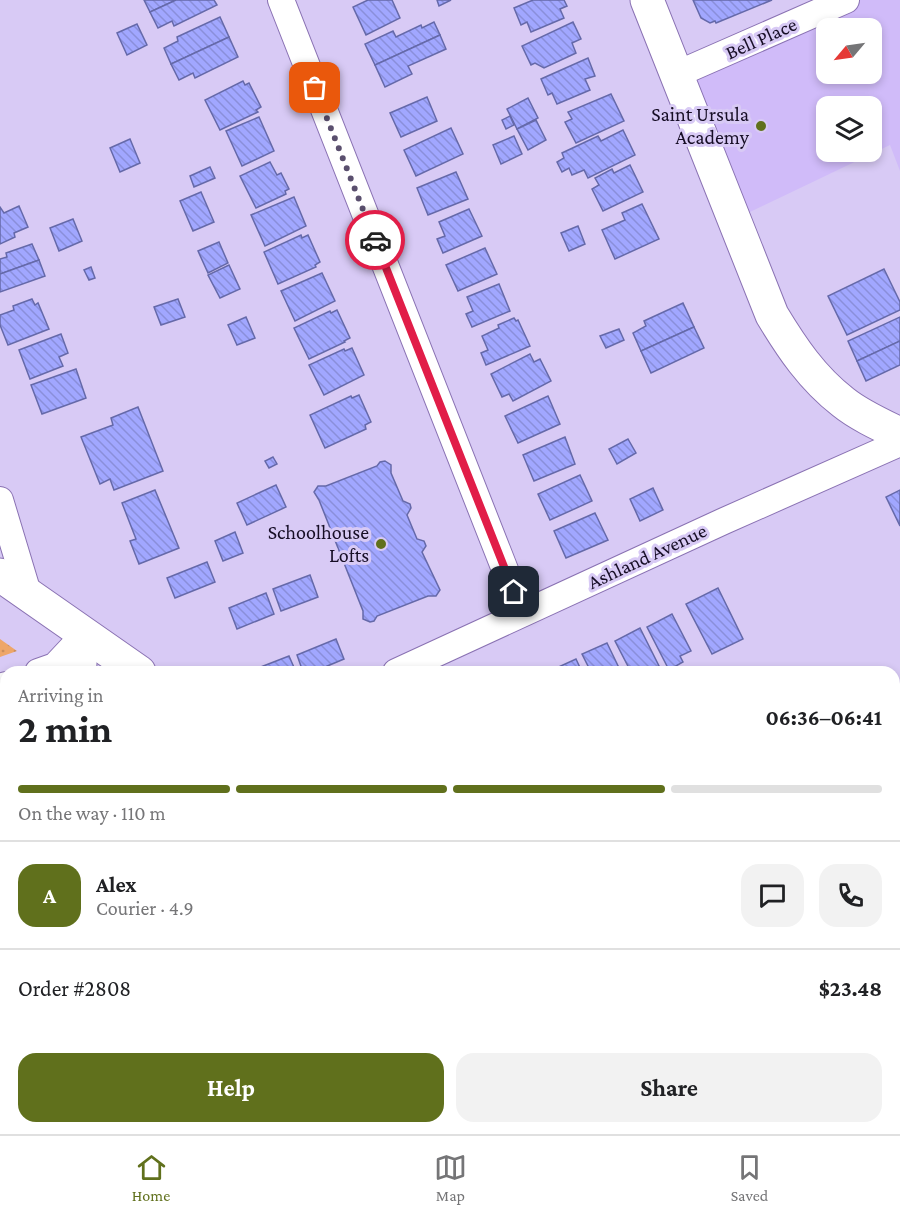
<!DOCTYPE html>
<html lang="en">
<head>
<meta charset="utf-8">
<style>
	body { margin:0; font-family:"Crimson Pro",serif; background:#f2f2f2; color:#202124; height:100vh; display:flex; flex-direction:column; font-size:22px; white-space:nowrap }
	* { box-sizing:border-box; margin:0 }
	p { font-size:20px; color:#757577 }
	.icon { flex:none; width:33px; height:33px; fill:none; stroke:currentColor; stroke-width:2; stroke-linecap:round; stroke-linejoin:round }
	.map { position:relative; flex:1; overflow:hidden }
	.sheet { position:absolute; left:0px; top:666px; width:900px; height:468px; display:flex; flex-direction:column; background:#fff; border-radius:18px 18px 0 0; box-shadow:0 3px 9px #0003 }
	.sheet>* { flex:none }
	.needle { width:39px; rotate:241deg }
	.tools { position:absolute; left:816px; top:18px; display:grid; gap:12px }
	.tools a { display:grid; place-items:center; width:66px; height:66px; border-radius:12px; background:#fff; box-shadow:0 3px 9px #0003; font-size:30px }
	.pin { position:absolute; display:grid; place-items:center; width:51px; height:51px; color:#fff; margin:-26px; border-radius:12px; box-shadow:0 3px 9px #0006 }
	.courier { position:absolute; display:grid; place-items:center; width:60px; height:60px; margin:-30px; border:4px solid #e11d48; border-radius:50%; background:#fff; color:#222; box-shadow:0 2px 8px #0007 }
	.overview em { font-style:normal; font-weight:700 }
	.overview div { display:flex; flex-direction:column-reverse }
	.overview { display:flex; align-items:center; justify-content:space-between; height:102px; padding:0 18px }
	h1 { font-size:39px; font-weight:700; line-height:45px }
	.bar { display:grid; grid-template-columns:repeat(4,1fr); gap:9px 6px; align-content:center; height:72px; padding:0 18px }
	.bar i { height:8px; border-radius:4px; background:#e0e0e0 }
	.bar .active { background:#60701c }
	.bar p { grid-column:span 4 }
	.line { display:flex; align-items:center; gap:15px; padding:0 18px; border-top:2px solid #e0e0e0 }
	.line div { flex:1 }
	.round { display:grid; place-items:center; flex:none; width:63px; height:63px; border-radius:18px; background:#f2f2f2 }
	.cta { display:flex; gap:12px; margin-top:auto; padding:12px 18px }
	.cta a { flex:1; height:69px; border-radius:18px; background:#60701c; color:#fff; font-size:24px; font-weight:700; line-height:69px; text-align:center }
	.cta a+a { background:#f2f2f2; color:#202124 }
	.tabs { display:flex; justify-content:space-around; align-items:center; height:84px; border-top:2px solid #e0e0e0; background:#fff; font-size:16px; color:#757577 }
	.tabs a { display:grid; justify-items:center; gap:3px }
	.tabs .active { color:#60701c }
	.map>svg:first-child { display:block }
	.built { fill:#d0bbf9; fill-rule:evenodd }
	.park { fill:url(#park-dots) }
	.building { fill:url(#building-back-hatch); stroke:#6569a9; stroke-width:1.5 }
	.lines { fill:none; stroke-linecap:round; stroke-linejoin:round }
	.lane-casing { stroke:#8a72b3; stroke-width:14 }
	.street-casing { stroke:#8a72b3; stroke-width:28 }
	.secondary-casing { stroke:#8a72b3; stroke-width:35 }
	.lane { stroke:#fff; stroke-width:12 }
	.street { stroke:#fff; stroke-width:26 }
	.secondary { stroke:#fff; stroke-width:33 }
	.done { stroke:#5a4f6e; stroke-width:6; stroke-dasharray:0 10.8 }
	.route { stroke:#e11d48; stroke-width:8 }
	.poi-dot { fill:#60701c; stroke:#d8caf5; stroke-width:2 }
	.labels { text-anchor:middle; stroke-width:6; stroke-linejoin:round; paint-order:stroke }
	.street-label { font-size:20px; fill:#160d25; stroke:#d8caf5 }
	.poi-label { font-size:20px; fill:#160d25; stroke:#d8caf5; text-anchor:end }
</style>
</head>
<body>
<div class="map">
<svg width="900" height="1134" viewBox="0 0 900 1134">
	<defs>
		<pattern id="park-dots" width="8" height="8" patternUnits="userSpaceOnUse" patternTransform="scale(1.5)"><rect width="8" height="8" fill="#eea668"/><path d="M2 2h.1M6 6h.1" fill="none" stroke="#cb8e5a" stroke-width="1.8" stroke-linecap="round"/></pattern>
		<pattern id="building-back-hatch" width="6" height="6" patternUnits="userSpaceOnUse" patternTransform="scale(1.5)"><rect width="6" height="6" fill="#a1a7ff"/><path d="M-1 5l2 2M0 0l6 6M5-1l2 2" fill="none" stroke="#8a8fda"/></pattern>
	</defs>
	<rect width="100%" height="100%" fill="#d8caf5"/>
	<path class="built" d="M846 0H900V171L890 145 733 220 675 75ZM826 28H872V74H826ZM826 106H872V152H826Z"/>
	<polygon class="park" points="0,639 17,651 0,657"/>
	<g class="building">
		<polygon points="144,0 176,0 150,12"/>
		<polygon points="176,0 214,0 217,5 174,26 172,21 158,28 150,12"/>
		<polygon points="368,0 392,0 400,18 366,35 353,7"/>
		<polygon points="437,0 451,0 439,6"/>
		<polygon points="533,0 564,0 567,6 560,9 564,18 531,32 527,22 521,25 514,8"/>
		<polygon points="693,0 772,0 716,23 715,21 710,23 701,18"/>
		<polygon points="220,17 229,37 171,64 164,48 178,41 177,37"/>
		<polygon points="434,22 440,35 375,65 365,44 393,31 396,37 421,25 422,28"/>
		<polygon points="573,22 581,39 572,43 576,53 544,68 535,63 531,65 522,46"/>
		<polygon points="137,24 147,45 127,55 117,33"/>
		<polygon points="440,35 446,49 408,66 412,74 385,87 375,65"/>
		<polygon points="229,37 238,57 195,78 193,73 179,80 171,64"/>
		<polygon points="588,58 595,76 585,79 590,90 557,104 552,93 548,95 541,79"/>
		<polygon points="243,81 245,85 249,83 261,107 256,110 258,112 220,130 205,100"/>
		<polygon points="611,94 624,121 576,143 565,122 572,119 568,112"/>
		<polygon points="427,97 437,121 401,137 390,113"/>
		<polygon points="528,98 538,118 517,129 507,109"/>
		<polygon points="510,116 514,125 506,129 502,120"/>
		<polygon points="259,117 274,151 242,166 226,131"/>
		<polygon points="536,120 546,140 528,150 517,129"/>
		<polygon points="451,128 463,154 416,176 404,150"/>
		<polygon points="623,130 635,155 588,178 584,170 572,175 569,168 562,172 557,162 564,158 562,153 598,136 601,141"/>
		<polygon points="514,136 522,154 501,164 493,145"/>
		<polygon points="130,139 140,163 120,172 110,148"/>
		<polygon points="270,162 277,175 281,173 289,189 285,191 286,194 256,208 240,176"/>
		<polygon points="630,165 643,192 603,211 592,189 599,185 595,178 612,169 614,173"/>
		<polygon points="210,167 215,178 194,187 190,176"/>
		<polygon points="456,172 468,199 428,215 417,188"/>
		<polygon points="201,192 214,222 193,231 180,201"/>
		<polygon points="294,197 306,226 265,246 251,215"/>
		<polygon points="642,204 659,239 615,259 602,230 625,220 622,213"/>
		<polygon points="19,206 28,227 14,233 15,237 0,244 0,207 4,213"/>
		<polygon points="469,209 482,236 443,253 437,239 445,236 439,222"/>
		<polygon points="73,219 82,241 59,251 50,228"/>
		<polygon points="578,226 585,244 569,251 561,233"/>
		<polygon points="301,235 302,238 308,235 320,262 315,265 316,267 278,284 264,252"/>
		<polygon points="219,242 228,263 208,273 198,251"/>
		<polygon points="32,244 39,260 0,274 0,259 7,257 6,253"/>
		<polygon points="485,248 497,274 458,291 446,265"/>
		<polygon points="39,260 45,276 0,292 0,274"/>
		<polygon points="229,265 240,289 220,298 208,275"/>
		<polygon points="91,267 95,278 89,280 84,270"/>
		<polygon points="884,269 900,302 900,310 847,335 828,296"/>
		<polygon points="322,273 335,301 295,321 281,291"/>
		<polygon points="499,284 510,311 472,327 466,314 473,311 467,297"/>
		<polygon points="32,299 35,305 38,303 49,329 8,345 0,325 0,315 14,310 13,306"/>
		<polygon points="178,299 185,317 161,325 154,307"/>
		<polygon points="683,303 694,327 641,351 633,333 646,326 644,321"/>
		<polygon points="337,310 350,338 344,341 345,342 309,359 294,328 330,311 331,313"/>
		<polygon points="246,317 255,338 237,345 228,325"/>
		<polygon points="900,317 900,341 857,361 848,341"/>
		<polygon points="514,318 516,321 518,320 530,346 486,365 481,353 488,350 482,336 499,328 498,325"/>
		<polygon points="694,327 704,348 651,373 641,351"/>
		<polygon points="619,329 624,340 606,348 600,336"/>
		<polygon points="61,334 68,353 59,357 63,366 30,379 19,350"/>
		<polygon points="900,341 900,365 866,381 857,361"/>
		<polygon points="352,348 364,375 324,395 309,365 344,349 345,351"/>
		<polygon points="530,354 534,362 540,359 551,381 513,401 509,394 502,397 491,374"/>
		<polygon points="76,369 86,398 42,414 31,385"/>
		<polygon points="359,395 371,422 365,425 366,429 325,448 310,415 351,396 352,398"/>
		<polygon points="548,396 560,424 518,443 505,416"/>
		<polygon points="138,407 163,471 114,490 110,479 100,484 81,437 113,425 111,418"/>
		<polygon points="565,437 575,464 534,481 523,455"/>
		<polygon points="628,439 636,453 617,464 609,449"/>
		<polygon points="273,457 277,464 269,468 265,461"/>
		<polygon points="385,461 391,465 391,473 403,501 410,504 411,508 407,515 417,539 424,541 426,546 422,552 440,590 436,596 428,596 377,616 374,621 370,622 363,619 363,611 319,500 314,492 318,486 326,486 377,466 380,462"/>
		<polygon points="580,475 592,501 550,520 538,494"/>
		<polygon points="276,485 286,507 247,525 237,503"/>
		<polygon points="653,488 663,510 640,521 630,499"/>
		<polygon points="155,490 179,548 139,564 130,541 136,539 122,503"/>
		<polygon points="900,490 900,526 886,497"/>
		<polygon points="595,513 608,540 566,558 554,531"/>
		<polygon points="235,532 243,553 223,561 215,541"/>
		<polygon points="207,562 215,582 175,598 167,578"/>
		<polygon points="310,575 318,597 281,611 273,589"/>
		<polygon points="718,588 743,639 712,654 686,604"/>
		<polygon points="266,593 274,614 237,629 229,608"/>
		<polygon points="672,614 691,651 680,656 683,662 669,670 647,627"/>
		<polygon points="640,628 659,666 647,672 631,672 615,641"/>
		<polygon points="336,639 344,659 313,672 303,672 297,655"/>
		<polygon points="607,643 621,672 591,672 582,654"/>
		<polygon points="289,656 296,672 254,672 253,670"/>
		<polygon points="576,659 582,672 556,672 554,669"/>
		<polygon points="6,727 6,741 0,744 0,729"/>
		<polygon points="6,758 6,774 0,776 0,760"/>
		<polygon points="894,762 900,775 900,811 894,814"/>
		<polygon points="0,956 6,969 6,975 0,978"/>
		<polygon points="900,978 900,1044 894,1047 894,980"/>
		<polygon points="5,1039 6,1088 3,1090 0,1084 0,1042"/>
		<polygon points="894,1060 900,1073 900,1098 894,1101"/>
		<polygon points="95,1128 119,1128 122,1134 81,1134"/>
		<polygon points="694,1128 712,1128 699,1134"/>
	</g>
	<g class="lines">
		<defs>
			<polyline id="lane" points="894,741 900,755"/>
			<g id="street">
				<polyline points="281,0 522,613"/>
				<polyline points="675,75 846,0"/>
				<polyline points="0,500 28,593"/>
				<polyline points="38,672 55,666 85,634"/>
				<polyline points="83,672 85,634"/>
				<polyline points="396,672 724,521 900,443"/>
				<polyline points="0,687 6,685"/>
				<polyline points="0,1002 6,999"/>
				<polyline points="222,1128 225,1134"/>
				<polyline points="596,1128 598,1134"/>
				<polyline points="422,1134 435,1128"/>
			</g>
			<g id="secondary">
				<path d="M647 0 772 315C792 348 812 378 843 402 859 415 881 425 900 434"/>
				<polyline points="0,575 139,672"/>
				<polyline points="894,900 900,897"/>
			</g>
		</defs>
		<use href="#lane" class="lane-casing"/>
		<use href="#street" class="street-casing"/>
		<use href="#secondary" class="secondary-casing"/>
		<use href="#lane" class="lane"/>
		<use href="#street" class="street"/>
		<use href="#secondary" class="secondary"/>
	</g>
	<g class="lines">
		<polyline class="done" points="315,88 375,240"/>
		<polyline class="route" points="375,240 514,592"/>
	</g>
	<g class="poi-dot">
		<circle cx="761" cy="126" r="6"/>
		<circle cx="381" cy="544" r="6"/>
	</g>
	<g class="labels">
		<g class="street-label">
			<text transform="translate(761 38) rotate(-24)" y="7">Bell Place</text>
			<text transform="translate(647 556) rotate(-25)" y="7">Ashland Avenue</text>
		</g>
		<g class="poi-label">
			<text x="749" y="121">Saint Ursula<tspan x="749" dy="23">Academy</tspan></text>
			<text x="369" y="539">Schoolhouse<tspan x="369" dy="23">Lofts</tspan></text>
		</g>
	</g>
</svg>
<div class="tools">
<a><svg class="needle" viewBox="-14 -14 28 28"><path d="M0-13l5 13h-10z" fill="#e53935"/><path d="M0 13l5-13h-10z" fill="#757577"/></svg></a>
<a><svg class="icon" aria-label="layers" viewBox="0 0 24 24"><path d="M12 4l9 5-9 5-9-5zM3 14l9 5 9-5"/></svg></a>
</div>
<div class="pin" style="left:315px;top:88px;background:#ea580c"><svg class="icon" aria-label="bag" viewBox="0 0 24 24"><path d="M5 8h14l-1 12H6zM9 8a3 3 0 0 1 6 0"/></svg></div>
<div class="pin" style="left:514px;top:592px;background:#1f2937"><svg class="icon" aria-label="home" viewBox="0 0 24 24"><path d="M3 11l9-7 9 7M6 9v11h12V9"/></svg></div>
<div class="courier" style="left:375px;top:240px"><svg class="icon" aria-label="car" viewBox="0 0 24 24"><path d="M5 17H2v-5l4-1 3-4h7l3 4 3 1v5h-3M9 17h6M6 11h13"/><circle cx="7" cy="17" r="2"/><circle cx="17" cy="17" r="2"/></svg></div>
<section class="sheet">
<div class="overview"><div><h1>2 min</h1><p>Arriving in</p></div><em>06:36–06:41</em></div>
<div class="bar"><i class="active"></i><i class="active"></i><i class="active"></i><i></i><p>On the way · 110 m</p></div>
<div class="line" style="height:108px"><b class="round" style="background:#60701c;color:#fff">A</b><div><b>Alex</b><p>Courier · 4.9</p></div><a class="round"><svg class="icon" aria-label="chat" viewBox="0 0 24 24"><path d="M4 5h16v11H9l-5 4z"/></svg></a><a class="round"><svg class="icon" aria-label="phone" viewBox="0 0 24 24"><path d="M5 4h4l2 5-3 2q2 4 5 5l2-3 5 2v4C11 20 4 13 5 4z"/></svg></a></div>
<div class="line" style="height:78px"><div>Order #2808</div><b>$23.48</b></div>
<div class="cta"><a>Help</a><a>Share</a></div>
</section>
</div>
<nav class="tabs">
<a class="active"><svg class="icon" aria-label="home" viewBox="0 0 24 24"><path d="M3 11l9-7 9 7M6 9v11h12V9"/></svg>Home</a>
<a><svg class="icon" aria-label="map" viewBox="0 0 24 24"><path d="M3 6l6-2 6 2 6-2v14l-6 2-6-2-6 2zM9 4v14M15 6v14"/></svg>Map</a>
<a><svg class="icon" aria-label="saved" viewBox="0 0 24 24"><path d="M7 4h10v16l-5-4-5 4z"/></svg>Saved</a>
</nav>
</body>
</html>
